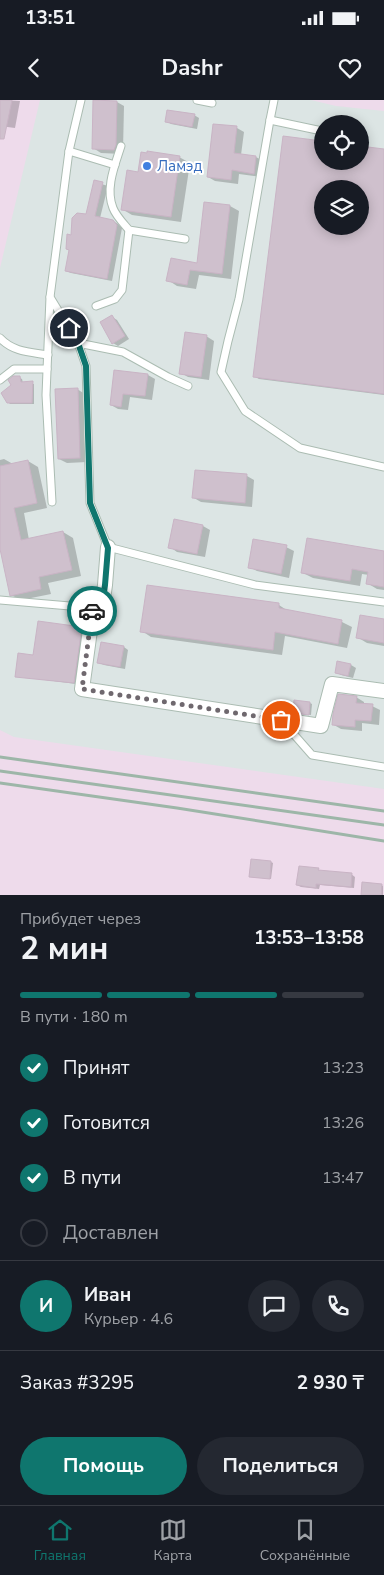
<!DOCTYPE html>
<html lang="ru">
<head>
<meta charset="utf-8">
<style>
	body { margin:0; font-family:"Nunito Sans",sans-serif; background:#242831; color:#f1f3f6; height:100vh; display:flex; flex-direction:column; font-size:19px; white-space:nowrap }
	* { box-sizing:border-box; margin:0 }
	p { font-size:16px; color:#9ea1a6 }
	.icon { flex:none; width:28px; height:28px; fill:none; stroke:currentColor; stroke-width:2; stroke-linecap:round; stroke-linejoin:round }
	.map { position:relative; height:795px; overflow:hidden }
	.details { display:flex; flex-direction:column; background:#171b24; flex:1 }
	.details>* { flex:none }
	.buttons { position:absolute; left:314px; top:15px; display:grid; gap:10px }
	.buttons a { display:grid; place-items:center; width:55px; height:55px; border-radius:50%; background:#171b24; box-shadow:0 2px 12px #0003; font-size:25px }
	.pin { position:absolute; display:grid; place-items:center; width:42px; height:42px; color:#fff; margin:-21px; border:2px solid #fff; border-radius:50%; box-shadow:0 1px 5px #0007 }
	.courier { position:absolute; display:grid; place-items:center; width:50px; height:50px; margin:-25px; border:4px solid #0f766e; border-radius:50%; background:#fff; color:#222; box-shadow:0 1px 6px #0007 }
	.head em { font-style:normal; font-weight:700 }
	.head div { display:flex; flex-direction:column-reverse }
	.head { display:flex; align-items:center; justify-content:space-between; height:85px; padding:0 20px }
	h1 { font-size:32px; font-weight:700; line-height:38px }
	.bar { display:grid; grid-template-columns:repeat(4,1fr); gap:8px 5px; align-content:center; height:60px; padding:0 20px }
	.bar i { height:6px; border-radius:4px; background:#363941 }
	.bar .current { background:#0f766e }
	.bar p { grid-column:span 4 }
	.line { display:flex; align-items:center; gap:12px; padding:0 20px; border-top:1px solid #363941 }
	.line div { flex:1 }
	.round { display:grid; place-items:center; flex:none; width:52px; height:52px; border-radius:26px; background:#242831 }
	ol { padding:0 20px; list-style:none }
	li { display:flex; align-items:center; gap:15px; height:55px }
	li p { margin-inline-start:auto }
	li .icon { padding:5px; border-radius:50%; background:#0f766e; color:#fff; stroke-width:4 }
	li:last-child { color:#9ea1a6 }
	li i { width:28px; height:28px; border:2px solid #363941; border-radius:50% }
	.button { display:flex; gap:10px; margin-top:auto; padding:10px 20px }
	.button a { flex:1; height:58px; border-radius:30px; background:#0f766e; color:#fff; font-size:20px; font-weight:700; line-height:58px; text-align:center }
	.button a+a { background:#242831; color:#f1f3f6 }
	.status { display:flex; justify-content:space-between; align-items:center; height:35px; padding:0 25px; background:#171b24; direction:ltr }
	.status svg { height:14px; fill:currentColor }
	header { display:flex; justify-content:space-between; align-items:center; height:65px; padding:0 20px; background:#171b24; font-size:22px; font-weight:700 }
	.menu { display:flex; justify-content:space-around; align-items:center; height:70px; border-top:1px solid #363941; background:#171b24; font-size:14px; color:#9ea1a6 }
	.menu a { display:grid; justify-items:center; gap:2px }
	.menu .current { color:#0f766e }
	.map>svg:first-child { display:block }
	.industrial { fill:#dce5e4; fill-rule:evenodd }
	.shadow { fill:#0003; fill-rule:evenodd }
	.building { fill:#cfc0cd; stroke:#c9b4c5; fill-rule:evenodd }
	.lines { fill:none; stroke-linecap:round; stroke-linejoin:round }
	.lane-casing { stroke:#abbcb2; stroke-width:9 }
	.street-casing { stroke:#abbcb2; stroke-width:16 }
	.lane { stroke:#fff; stroke-width:7 }
	.street { stroke:#fff; stroke-width:14 }
	.rail { stroke:#9db6a8; stroke-width:3 }
	.done { stroke:#6f686e; stroke-width:5; stroke-dasharray:0 9 }
	.route { stroke:#0f766e; stroke-width:6 }
	.shop-dot { fill:#3f7fe0; stroke:#fff; stroke-width:2 }
	.labels { text-anchor:middle; stroke-width:4; stroke-linejoin:round; paint-order:stroke }
	.shop-label { font-size:15px; fill:#366cbe; stroke:#fff; text-anchor:start }
</style>
</head>
<body>
<div class="status"><b>13:51</b><svg viewBox="0 0 49 12"><path d="M0 12V9h3v3zM5 12V6h3v6zM10 12V3h3v9zM15 12V0h3v12zM26 1h20v11H26zM47 4h2v5h-2z"/></svg></div>
<header><svg class="icon" aria-label="back" viewBox="0 0 24 24"><path d="M15 5l-7 7 7 7"/></svg>Dashr<svg class="icon" aria-label="heart" viewBox="0 0 24 24"><path d="M12 20l-8-8c-3-5 5-10 8-4 3-6 11-1 8 4z"/></svg></header>
<div class="map">
<svg width="384" height="795" viewBox="0 0 384 795">
	<rect width="100%" height="100%" fill="#eedbeb"/>
	<path class="industrial" d="M40 0H311L336 6 384 11V689L14 637 0 630V168ZM322 24H360V61H322ZM322 89H360V126H322Z"/>
	<g class="shadow">
		<polygon points="0,0 20,1 15,28 0,26"/>
		<polygon points="117,2 124,6 123,50 122,54 101,53 93,48"/>
		<polygon points="194,15 199,18 197,29 171,24 166,21"/>
		<polygon points="214,25 237,28 244,32 241,55 256,57 263,61 261,77 239,74 238,84 215,81 208,77"/>
		<path d="M284 38 322 42V61H360V47L384 50V295L259 279 254 276ZM322 89H360V126H322Z"/>
		<polygon points="179,57 190,63 181,122 132,115 122,109 140,73"/>
		<polygon points="95,82 108,86 100,118 113,121 118,124 122,128 112,181 71,173 66,171 72,136 87,116"/>
		<polygon points="205,103 230,106 239,111 231,179 199,175 196,189 177,186 168,180 198,165"/>
		<polygon points="112,217 117,220 129,239 118,246 113,243"/>
		<polygon points="206,236 214,241 209,280 188,277 181,273"/>
		<polygon points="115,271 148,275 155,279 152,300 130,297 128,310 118,309 111,305"/>
		<polygon points="20,278 22,279 23,283 34,284 34,304 10,304 8,302"/>
		<polygon points="77,289 85,294 87,362 67,363 59,359"/>
		<polygon points="4,359 13,364 28,361 38,367 47,408 24,413 29,440 63,432 73,438 81,476 48,483 51,494 21,500 11,495 0,441 0,360"/>
		<polygon points="247,376 254,380 252,407 201,402 194,398"/>
		<polygon points="203,426 210,430 205,457 177,452 170,447"/>
		<polygon points="286,447 294,451 289,478 257,471 249,467"/>
		<polygon points="384,452 384,490 377,489 367,483 369,475 362,474 360,486 313,478 303,473"/>
		<polygon points="279,505 288,511 342,522 352,527 347,548 285,536 282,555 151,537 142,531"/>
		<polygon points="384,520 384,546 367,543 357,537"/>
		<polygon points="81,529 83,530 76,584 16,576 34,556"/>
		<polygon points="124,547 128,550 125,569 104,565 99,563"/>
		<polygon points="338,562 351,565 356,568 353,578 341,575 336,572"/>
		<polygon points="356,597 364,602 364,605 372,606 380,610 379,625 362,623 362,631 341,629 334,625"/>
		<polygon points="310,603 312,604 311,615 297,613"/>
		<polygon points="271,762 273,763 271,779 251,777"/>
		<polygon points="300,767 318,770 322,772 351,774 355,777 354,788 320,785 319,789 301,787 297,785"/>
		<polygon points="381,785 383,786 383,795 365,795"/>
	</g>
	<g class="building">
		<polygon points="0,0 12,0 4,39 0,39"/>
		<polygon points="93,0 117,1 116,45 114,50 92,49"/>
		<polygon points="167,10 195,14 192,27 165,22"/>
		<polygon points="213,24 237,26 234,53 256,56 254,74 232,70 231,80 207,77"/>
		<path d="M283 36 322 41V61H360V46L384 49V294L253 277ZM322 89H360V126H322Z"/>
		<polygon points="147,51 180,56 171,117 121,110 127,70 138,72 141,52 147,53"/>
		<polygon points="94,80 103,82 95,116 113,120 117,125 107,179 65,171 69,150 66,149 67,134 71,135 72,118 77,113 86,114"/>
		<polygon points="204,102 230,105 222,174 190,170 187,185 166,181 171,158 197,163"/>
		<polygon points="112,215 125,236 112,244 100,222"/>
		<polygon points="185,232 207,235 201,277 179,274"/>
		<polygon points="114,270 148,274 145,296 123,294 121,307 110,305"/>
		<polygon points="13,276 20,276 21,282 33,281 32,303 7,303 1,293 11,285 8,280"/>
		<polygon points="78,288 80,358 58,359 55,289"/>
		<polygon points="28,360 37,403 14,408 21,440 63,431 72,470 39,477 41,489 10,496 0,449 0,366"/>
		<polygon points="195,370 247,374 245,403 192,398"/>
		<polygon points="174,419 203,425 197,454 168,448"/>
		<polygon points="307,438 384,451 384,487 366,484 368,472 352,469 350,481 301,473"/>
		<polygon points="253,439 287,445 281,474 248,468"/>
		<polygon points="147,485 279,503 279,508 342,520 338,544 275,532 273,550 140,532"/>
		<polygon points="360,515 384,519 384,543 356,538"/>
		<polygon points="38,521 82,527 74,583 15,577 18,553 33,555"/>
		<polygon points="101,542 124,546 120,567 97,563"/>
		<polygon points="337,561 351,564 348,576 335,573"/>
		<polygon points="338,594 357,596 356,603 373,604 371,621 355,620 355,627 332,625 333,614"/>
		<polygon points="294,600 310,602 309,615 293,613"/>
		<polygon points="251,759 271,761 270,779 249,777"/>
		<polygon points="299,766 319,768 318,770 352,773 351,787 316,784 316,788 296,785"/>
		<polygon points="362,782 382,784 381,795 361,795"/>
	</g>
	<g class="lines">
		<defs>
			<g id="lane">
				<polyline points="81,0 69,51 50,197 78,243 86,266 90,403 108,447 255,485 384,502"/>
				<polyline points="197,0 212,3"/>
				<polyline points="274,0 270,20 322,31"/>
				<polyline points="270,20 239,199 228,241 221,272 245,311 300,348 384,367"/>
				<polyline points="360,39 363,40"/>
				<path d="M121 46C115 65 105 88 113 108 116 116 124 124 129 130L185 139"/>
				<polyline points="69,51 115,65"/>
				<polyline points="50,197 46,295 52,402"/>
				<polyline points="96,206 115,199 122,190 129,130"/>
				<path d="M0 238C13 252 30 252 48 255"/>
				<polyline points="78,243 123,252 168,277 188,286"/>
				<polyline points="0,280 14,269 47,269"/>
				<polyline points="0,500 93,508"/>
				<polyline points="283,622 312,655 384,667"/>
			</g>
			<polyline id="street" points="108,447 105,485 103,499 93,508 82,589 321,626 332,584 384,591"/>
		</defs>
		<use href="#lane" class="lane-casing"/>
		<use href="#street" class="street-casing"/>
		<use href="#lane" class="lane"/>
		<use href="#street" class="street"/>
		<g class="rail">
			<polyline points="0,657 384,711"/>
			<polyline points="0,671 384,725"/>
			<polyline points="0,683 177,708 384,741"/>
		</g>
	</g>
	<g class="lines">
		<polyline class="done" points="92,511 82,589 281,620"/>
		<polyline class="route" points="69,228 78,243 86,266 90,403 108,448 105,485 103,499 93,508 92,511"/>
	</g>
	<circle class="shop-dot" cx="147" cy="66" r="5"/>
	<g class="labels">
		<g class="shop-label">
			<text x="157" y="71">Ламэд</text>
		</g>
	</g>
</svg>
<div class="buttons">
<a><svg class="icon" aria-label="locate" viewBox="0 0 24 24"><circle cx="12" cy="12" r="6"/><path d="M12 2v4M12 18v4M2 12h4M18 12h4"/></svg></a>
<a><svg class="icon" aria-label="layers" viewBox="0 0 24 24"><path d="M12 4l9 5-9 5-9-5zM3 14l9 5 9-5"/></svg></a>
</div>
<div class="pin" style="left:281px;top:620px;background:#ea580c"><svg class="icon" aria-label="bag" viewBox="0 0 24 24"><path d="M5 8h14l-1 12H6zM9 8a3 3 0 0 1 6 0"/></svg></div>
<div class="pin" style="left:69px;top:228px;background:#1f2937"><svg class="icon" aria-label="home" viewBox="0 0 24 24"><path d="M3 11l9-7 9 7M6 9v11h12V9"/></svg></div>
<div class="courier" style="left:92px;top:511px"><svg class="icon" aria-label="car" viewBox="0 0 24 24"><path d="M5 17H2v-5l4-1 3-4h7l3 4 3 1v5h-3M9 17h6M6 11h13"/><circle cx="7" cy="17" r="2"/><circle cx="17" cy="17" r="2"/></svg></div>
</div>
<section class="details">
<div class="head"><div><h1>2 мин</h1><p>Прибудет через</p></div><em>13:53–13:58</em></div>
<div class="bar"><i class="current"></i><i class="current"></i><i class="current"></i><i></i><p>В пути · 180 m</p></div>
<ol>
<li><svg class="icon" aria-label="check" viewBox="0 0 24 24"><path d="M5 12l5 5 9-10"/></svg>Принят<p>13:23</p></li>
<li><svg class="icon" aria-label="check" viewBox="0 0 24 24"><path d="M5 12l5 5 9-10"/></svg>Готовится<p>13:26</p></li>
<li><svg class="icon" aria-label="check" viewBox="0 0 24 24"><path d="M5 12l5 5 9-10"/></svg>В пути<p>13:47</p></li>
<li><i></i>Доставлен</li>
</ol>
<div class="line" style="height:90px"><b class="round" style="background:#0f766e;color:#fff">И</b><div><b>Иван</b><p>Курьер · 4.6</p></div><a class="round"><svg class="icon" aria-label="chat" viewBox="0 0 24 24"><path d="M4 5h16v11H9l-5 4z"/></svg></a><a class="round"><svg class="icon" aria-label="phone" viewBox="0 0 24 24"><path d="M5 4h4l2 5-3 2q2 4 5 5l2-3 5 2v4C11 20 4 13 5 4z"/></svg></a></div>
<div class="line" style="height:65px"><div>Заказ #3295</div><b>2 930 ₸</b></div>
<div class="button"><a>Помощь</a><a>Поделиться</a></div>
</section>
<nav class="menu">
<a class="current"><svg class="icon" aria-label="home" viewBox="0 0 24 24"><path d="M3 11l9-7 9 7M6 9v11h12V9"/></svg>Главная</a>
<a><svg class="icon" aria-label="map" viewBox="0 0 24 24"><path d="M3 6l6-2 6 2 6-2v14l-6 2-6-2-6 2zM9 4v14M15 6v14"/></svg>Карта</a>
<a><svg class="icon" aria-label="saved" viewBox="0 0 24 24"><path d="M7 4h10v16l-5-4-5 4z"/></svg>Сохранённые</a>
</nav>
</body>
</html>
